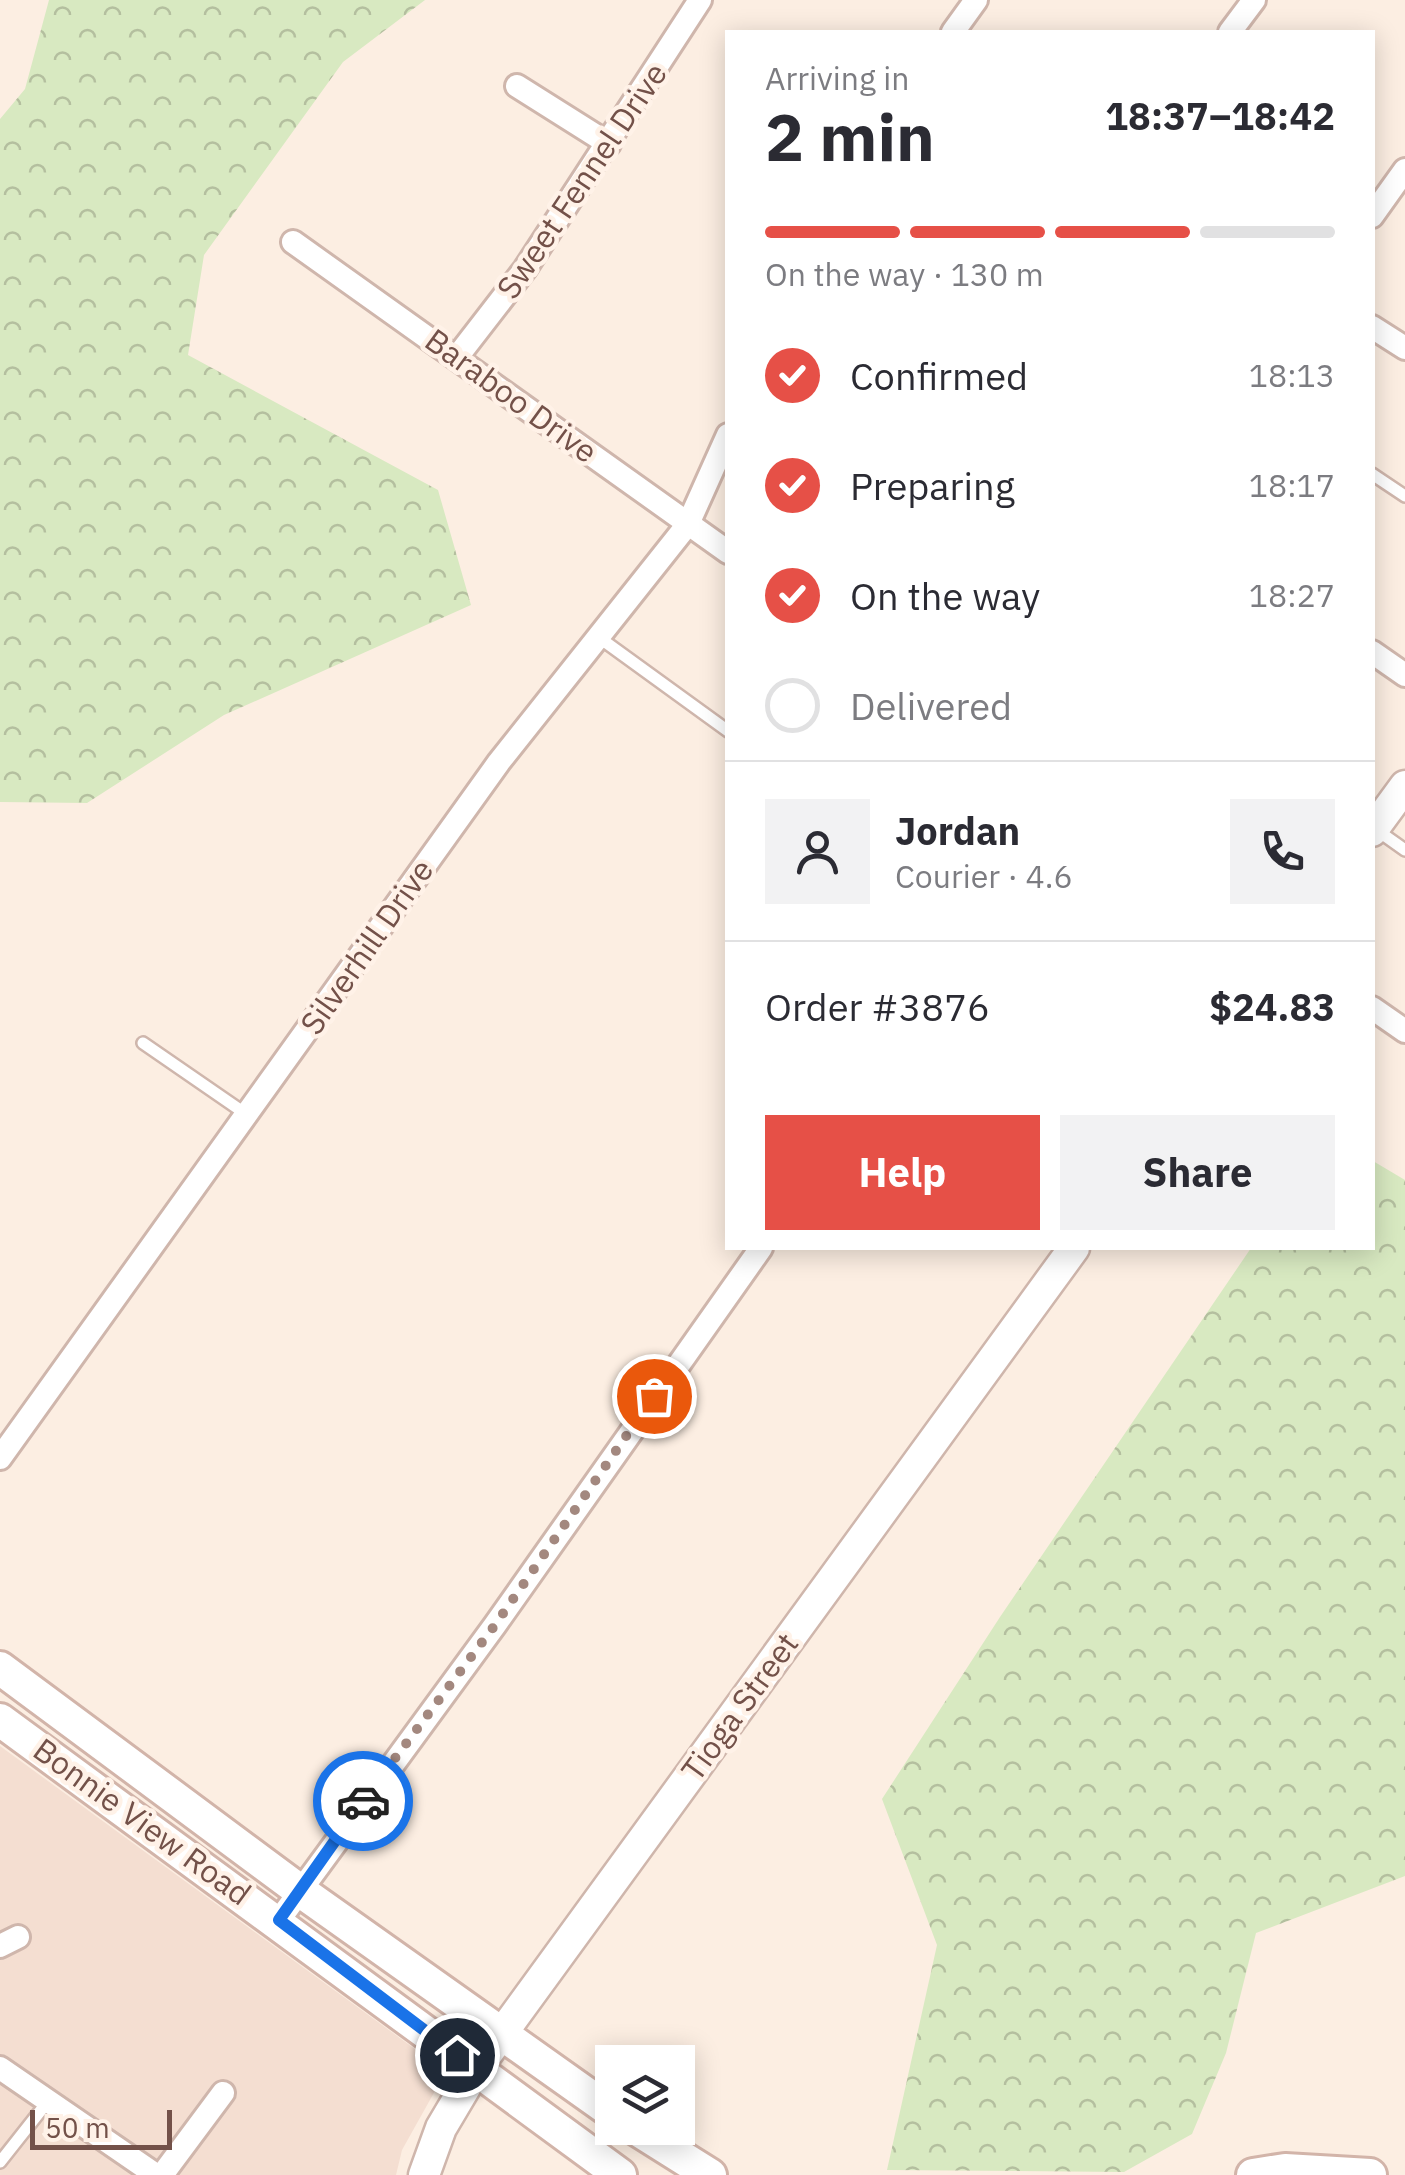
<!DOCTYPE html>
<html lang="en">
<head>
<meta charset="utf-8">
<style>
	body { margin:0; font-family:"IBM Plex Sans",sans-serif; background:#f2f2f3; color:#2b2b33; height:100vh; display:flex; flex-direction:column; font-size:38px; white-space:nowrap }
	* { box-sizing:border-box; margin:0 }
	p { font-size:32px; color:#7c7c81 }
	.icon { flex:none; width:55px; height:55px; fill:none; stroke:currentColor; stroke-width:2; stroke-linecap:round; stroke-linejoin:round }
	.map { position:relative; flex:1; overflow:hidden }
	.sheet { position:absolute; left:725px; top:30px; width:650px; height:1220px; display:flex; flex-direction:column; background:#fff; border-radius:0px; box-shadow:0 5px 25px #0003 }
	.sheet>* { flex:none }
	.tools { position:absolute; left:595px; top:2045px; display:grid; gap:20px }
	.tools a { display:grid; place-items:center; width:100px; height:100px; border-radius:0px; background:#fff; box-shadow:0 5px 25px #0003; font-size:50px }
	.scale { position:absolute; left:30px; bottom:25px; width:142px; box-sizing:border-box; padding-left:10px; border:5px solid #735149; border-top:0; font-size:28px; line-height:35px; white-space:nowrap; color:#735149; -webkit-text-stroke:8px #fff2e8; paint-order:stroke }
	.pin { position:absolute; display:grid; place-items:center; width:85px; height:85px; color:#fff; margin:-42px; border:5px solid #fff; border-radius:50%; box-shadow:0 2px 10px #0007 }
	.courier { position:absolute; display:grid; place-items:center; width:100px; height:100px; margin:-50px; border:8px solid #1a73e8; border-radius:50%; background:#fff; color:#222; box-shadow:0 2px 12px #0007 }
	.headline em { font-style:normal; font-weight:700 }
	.headline div { display:flex; flex-direction:column-reverse }
	.headline { display:flex; align-items:center; justify-content:space-between; height:170px; padding:0 40px }
	h1 { font-size:65px; font-weight:700; line-height:75px }
	.bar { display:grid; grid-template-columns:repeat(4,1fr); gap:15px 10px; align-content:center; height:120px; padding:0 40px }
	.bar i { height:12px; border-radius:8px; background:#e1e1e2 }
	.bar .selected { background:#e65047 }
	.bar p { grid-column:span 4 }
	.line { display:flex; align-items:center; gap:25px; padding:0 40px; border-top:2px solid #e1e1e2 }
	.line div { flex:1 }
	.round { display:grid; place-items:center; flex:none; width:105px; height:105px; border-radius:0px; background:#f2f2f3 }
	ol { padding:0 40px; list-style:none }
	li { display:flex; align-items:center; gap:30px; height:110px }
	li p { margin-inline-start:auto }
	li .icon { padding:10px; border-radius:50%; background:#e65047; color:#fff; stroke-width:4 }
	li:last-child { color:#7c7c81 }
	li i { width:55px; height:55px; border:5px solid #e1e1e2; border-radius:50% }
	.button { display:flex; gap:20px; margin-top:auto; padding:20px 40px }
	.button a { flex:1; height:115px; border-radius:0px; background:#e65047; color:#fff; font-size:40px; font-weight:700; line-height:115px; text-align:center }
	.button a+a { background:#f2f2f3; color:#2b2b33 }
	.map>svg:first-child { display:block }
	.residential { fill:#f4ded1 }
	.forest { fill:url(#forest-crowns) }
	.lines { fill:none; stroke-linecap:round; stroke-linejoin:round }
	.service-casing { stroke:#cfb6ac; stroke-width:16 }
	.minor-casing { stroke:#cfb6ac; stroke-width:28 }
	.tertiary-casing { stroke:#cfb6ac; stroke-width:35 }
	.secondary-casing { stroke:#d2b4a9; stroke-width:38 }
	.service { stroke:#fff; stroke-width:11 }
	.minor { stroke:#fff; stroke-width:22 }
	.tertiary { stroke:#fff; stroke-width:30 }
	.secondary { stroke:#fff; stroke-width:32 }
	.done { stroke:#a3887f; stroke-width:10; stroke-dasharray:0 18 }
	.route { stroke:#1a73e8; stroke-width:12 }
	.labels { text-anchor:middle; stroke-width:9; stroke-linejoin:round; paint-order:stroke }
	.street-label { font-size:32px; fill:#735149; stroke:#fff2e8 }
</style>
</head>
<body>
<div class="map">
<svg width="1405" height="2175" viewBox="0 0 1405 2175">
	<defs>
		<pattern id="forest-crowns" width="20" height="18" patternUnits="userSpaceOnUse" patternTransform="scale(2.5)"><rect width="20" height="18" fill="#d8e9c1"/><path d="M2 6a3 3 0 1 1 6 0M12 15a3 3 0 1 1 6 0" fill="none" stroke="#b4bf9f"/></pattern>
	</defs>
	<rect width="100%" height="100%" fill="#fceee2"/>
	<polygon class="residential" points="0,1746 430,2060 440,2082 402,2150 396,2175 0,2175"/>
	<g class="forest">
		<polygon points="49,0 425,0 343,62 204,255 188,355 438,490 471,605 224,715 87,803 0,802 0,119 25,89"/>
		<polygon points="1373,1161 1405,1180 1405,1876 1256,1933 1226,2053 1192,2134 1124,2172 887,2170 937,1945 882,1799 1000,1617 1251,1248 1372,1248"/>
	</g>
	<g class="lines">
		<defs>
			<g id="service">
				<polyline points="1372,474 1405,496"/>
				<polyline points="597,636 728,731"/>
				<polyline points="1374,828 1405,850"/>
				<polyline points="143,1043 246,1114"/>
				<polyline points="0,2162 49,2100"/>
			</g>
			<g id="minor">
				<polyline points="953,32 976,0"/>
				<polyline points="1230,32 1254,0"/>
				<polyline points="517,86 609,144"/>
				<polyline points="1372,216 1405,170"/>
				<polyline points="293,242 728,552"/>
				<polyline points="1372,327 1405,348"/>
				<polyline points="457,357 525,269 700,0"/>
				<polyline points="1372,652 1405,675"/>
				<polyline points="1372,1008 1405,1031"/>
				<polyline points="0,1458 499,762 688,524 728,435"/>
				<polyline points="279,1920 495,1625 761,1248"/>
				<polyline points="0,1946 18,1937"/>
				<polyline points="0,2068 156,2175"/>
				<polyline points="162,2175 223,2093"/>
			</g>
			<g id="tertiary">
				<polyline points="1372,831 1405,786"/>
				<polyline points="424,2175 441,2128 476,2069 1074,1248"/>
			</g>
			<g id="secondary">
				<polyline points="0,1668 299,1890 612,2112"/>
				<polyline points="0,1720 620,2175"/>
				<polyline points="635,2128 710,2175"/>
				<polyline points="1253,2175 1285,2170 1370,2175"/>
			</g>
		</defs>
		<use href="#service" class="service-casing"/>
		<use href="#minor" class="minor-casing"/>
		<use href="#tertiary" class="tertiary-casing"/>
		<use href="#secondary" class="secondary-casing"/>
		<use href="#service" class="service"/>
		<use href="#minor" class="minor"/>
		<use href="#tertiary" class="tertiary"/>
		<use href="#secondary" class="secondary"/>
	</g>
	<g class="lines">
		<polyline class="done" points="363,1801 495,1625 654,1396"/>
		<polyline class="route" points="363,1801 279,1920 457,2055"/>
	</g>
	<g class="labels">
		<g class="street-label">
			<text transform="translate(582 181) rotate(-56)" y="11">Sweet Fennel Drive</text>
			<text transform="translate(511 396) rotate(36)" y="11">Baraboo Drive</text>
			<text transform="translate(367 947) rotate(-55)" y="11">Silverhill Drive</text>
			<text transform="translate(740 1707) rotate(-54)" y="11">Tioga Street</text>
			<text transform="translate(142 1822) rotate(36)" y="11">Bonnie View Road</text>
		</g>
	</g>
</svg>
<div class="tools">
<a><svg class="icon" aria-label="layers" viewBox="0 0 24 24"><path d="M12 4l9 5-9 5-9-5zM3 14l9 5 9-5"/></svg></a>
</div>
<div class="scale">50 m</div>
<div class="pin" style="left:654px;top:1396px;background:#ea580c"><svg class="icon" aria-label="bag" viewBox="0 0 24 24"><path d="M5 8h14l-1 12H6zM9 8a3 3 0 0 1 6 0"/></svg></div>
<div class="pin" style="left:457px;top:2055px;background:#1f2937"><svg class="icon" aria-label="home" viewBox="0 0 24 24"><path d="M3 11l9-7 9 7M6 9v11h12V9"/></svg></div>
<div class="courier" style="left:363px;top:1801px"><svg class="icon" aria-label="car" viewBox="0 0 24 24"><path d="M5 17H2v-5l4-1 3-4h7l3 4 3 1v5h-3M9 17h6M6 11h13"/><circle cx="7" cy="17" r="2"/><circle cx="17" cy="17" r="2"/></svg></div>
<section class="sheet">
<div class="headline"><div><h1>2 min</h1><p>Arriving in</p></div><em>18:37–18:42</em></div>
<div class="bar"><i class="selected"></i><i class="selected"></i><i class="selected"></i><i></i><p>On the way · 130 m</p></div>
<ol>
<li><svg class="icon" aria-label="check" viewBox="0 0 24 24"><path d="M5 12l5 5 9-10"/></svg>Confirmed<p>18:13</p></li>
<li><svg class="icon" aria-label="check" viewBox="0 0 24 24"><path d="M5 12l5 5 9-10"/></svg>Preparing<p>18:17</p></li>
<li><svg class="icon" aria-label="check" viewBox="0 0 24 24"><path d="M5 12l5 5 9-10"/></svg>On the way<p>18:27</p></li>
<li><i></i>Delivered</li>
</ol>
<div class="line" style="height:180px"><a class="round"><svg class="icon" aria-label="person" viewBox="0 0 24 24"><circle cx="12" cy="8" r="4"/><path d="M4 21q1-7 8-7t8 7"/></svg></a><div><b>Jordan</b><p>Courier · 4.6</p></div><a class="round"><svg class="icon" aria-label="phone" viewBox="0 0 24 24"><path d="M5 4h4l2 5-3 2q2 4 5 5l2-3 5 2v4C11 20 4 13 5 4z"/></svg></a></div>
<div class="line" style="height:130px"><div>Order #3876</div><b>$24.83</b></div>
<div class="button"><a>Help</a><a>Share</a></div>
</section>
</div>
</body>
</html>
